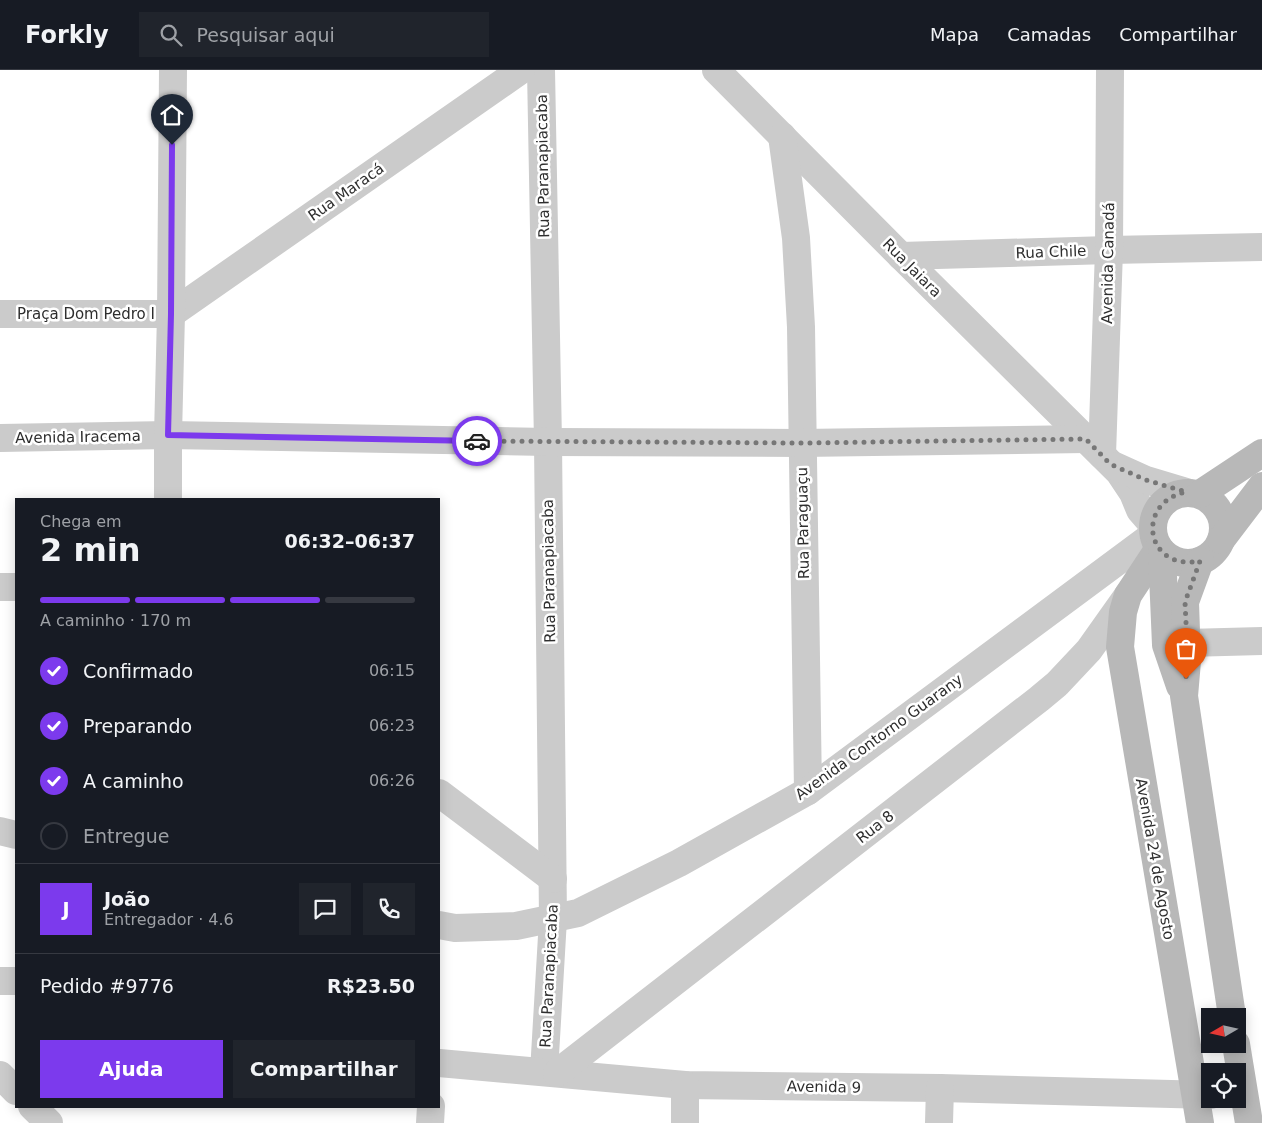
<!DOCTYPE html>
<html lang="pt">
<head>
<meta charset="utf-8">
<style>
	body { margin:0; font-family:"DejaVu Sans",sans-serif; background:#20242c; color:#f1f3f6; height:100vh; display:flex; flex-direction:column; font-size:19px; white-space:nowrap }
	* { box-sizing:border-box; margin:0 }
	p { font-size:16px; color:#9ea1a6 }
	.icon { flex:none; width:28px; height:28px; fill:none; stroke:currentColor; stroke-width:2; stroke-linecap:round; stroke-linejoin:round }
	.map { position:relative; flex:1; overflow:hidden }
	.side { position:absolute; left:15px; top:428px; width:425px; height:610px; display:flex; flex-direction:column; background:#171b24; border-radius:0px; box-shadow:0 2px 12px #0003 }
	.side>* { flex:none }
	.needle { width:32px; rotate:261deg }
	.controls { position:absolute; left:1201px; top:938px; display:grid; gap:10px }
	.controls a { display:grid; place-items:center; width:45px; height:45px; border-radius:0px; background:#171b24; box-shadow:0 2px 12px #0003; font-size:25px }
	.pin { position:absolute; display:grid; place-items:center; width:42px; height:42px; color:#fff; margin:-51px -21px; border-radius:50% 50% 50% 0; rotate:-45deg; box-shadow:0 0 5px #0007 }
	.pin .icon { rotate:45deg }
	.courier { position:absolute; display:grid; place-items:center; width:50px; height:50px; margin:-25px; border:4px solid #7c3aed; border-radius:50%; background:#fff; color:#222; box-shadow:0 1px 6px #0007 }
	.summary em { font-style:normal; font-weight:700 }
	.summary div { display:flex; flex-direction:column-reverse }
	.summary { display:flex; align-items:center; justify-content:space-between; height:85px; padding:0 25px }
	h1 { font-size:32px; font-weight:700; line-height:38px }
	.bar { display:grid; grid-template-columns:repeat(4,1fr); gap:8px 5px; align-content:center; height:60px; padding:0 25px }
	.bar i { height:6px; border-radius:4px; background:#363941 }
	.bar .active { background:#7c3aed }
	.bar p { grid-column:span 4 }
	.line { display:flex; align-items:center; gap:12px; padding:0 25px; border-top:1px solid #363941 }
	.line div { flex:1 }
	.round { display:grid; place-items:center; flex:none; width:52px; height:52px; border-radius:0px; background:#20242c }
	ol { padding:0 25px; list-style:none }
	li { display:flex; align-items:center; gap:15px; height:55px }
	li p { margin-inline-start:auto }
	li .icon { padding:5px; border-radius:50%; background:#7c3aed; color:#fff; stroke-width:4 }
	li:last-child { color:#9ea1a6 }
	li i { width:28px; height:28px; border:2px solid #363941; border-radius:50% }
	.button { display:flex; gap:10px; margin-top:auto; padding:10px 25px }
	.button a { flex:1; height:58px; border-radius:0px; background:#7c3aed; color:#fff; font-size:20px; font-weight:700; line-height:58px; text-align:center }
	.button a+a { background:#20242c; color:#f1f3f6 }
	header { display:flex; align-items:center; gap:30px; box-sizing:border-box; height:70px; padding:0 25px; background:#171b24; border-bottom:1px solid #363941 }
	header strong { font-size:24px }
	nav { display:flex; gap:28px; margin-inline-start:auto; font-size:18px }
	.search { width:350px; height:45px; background:#20242c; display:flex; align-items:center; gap:12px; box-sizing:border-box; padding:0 18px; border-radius:0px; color:#9ea1a6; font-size:19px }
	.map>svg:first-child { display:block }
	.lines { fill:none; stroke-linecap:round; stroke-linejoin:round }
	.minor { stroke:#cbcbcb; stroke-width:28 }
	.secondary { stroke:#b8b8b8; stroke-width:28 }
	.done { stroke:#777; stroke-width:5; stroke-dasharray:0 9 }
	.route { stroke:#7c3aed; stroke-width:6 }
	.labels { text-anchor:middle; stroke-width:5; stroke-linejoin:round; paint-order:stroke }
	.street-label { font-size:15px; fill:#2e2e2e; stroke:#fff }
</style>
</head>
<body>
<header>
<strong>Forkly</strong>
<div class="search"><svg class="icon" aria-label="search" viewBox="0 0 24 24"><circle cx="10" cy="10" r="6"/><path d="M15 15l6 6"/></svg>Pesquisar aqui</div>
<nav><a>Mapa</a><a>Camadas</a><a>Compartilhar</a></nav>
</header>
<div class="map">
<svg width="1262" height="1053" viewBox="0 0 1262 1053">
	<rect width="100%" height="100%" fill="#fff"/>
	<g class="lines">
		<g class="minor">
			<polyline points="541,0 548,372 553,849 544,1002"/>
			<polyline points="716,0 901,186 1119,402 1133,423 1140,440 1153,455"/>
			<polyline points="782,66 796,168 801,257 808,721"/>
			<polyline points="901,186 1109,180 1262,177"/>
			<polyline points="0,244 171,244 521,0"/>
			<polyline points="0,368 168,365 548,372 801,373 1086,369"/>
			<polyline points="1102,385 1109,180 1110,0"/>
			<polyline points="1115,396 1146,410 1186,422"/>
			<polyline points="168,429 168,365 171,244 173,0"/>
			<polyline points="0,517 16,517"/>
			<polyline points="1187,573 1262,571"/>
			<polyline points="439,723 553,809"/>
			<polyline points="0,761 16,765"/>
			<polyline points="439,855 455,858 516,856 578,843 679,793 808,721 1153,465"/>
			<polyline points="0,911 16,911"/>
			<polyline points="439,993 685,1015 940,1018 1210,1025"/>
			<polyline points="557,1003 1039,629 1057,614 1089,580 1128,525"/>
			<polyline points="0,1005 16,1021"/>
			<polyline points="32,1036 49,1053"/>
			<polyline points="430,1053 431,1036"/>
			<polyline points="685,1053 685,1015"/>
			<polyline points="939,1053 940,1018"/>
		</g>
		<g class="secondary">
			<circle cx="1188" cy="458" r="35"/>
			<polyline points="1200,424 1262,383"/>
			<polyline points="1221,470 1262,416"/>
			<polyline points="1159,478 1128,525 1123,542 1120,577 1200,1053"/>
			<polyline points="1162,482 1166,575 1180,616"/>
			<polyline points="1200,491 1185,532 1187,591 1184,626 1232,946"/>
			<polyline points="1236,974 1249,1053"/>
		</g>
	</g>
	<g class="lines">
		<path class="done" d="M477 371 802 373 1086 369 1110 394 1146 410 1186 422C1134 433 1146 502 1200 491L1185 532 1187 573 1186 609"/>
		<polyline class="route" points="172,75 171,244 168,365 477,371"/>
	</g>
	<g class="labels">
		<g class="street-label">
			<text transform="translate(543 96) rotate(-91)" y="5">Rua Paranapiacaba</text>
			<text transform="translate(346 122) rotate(-35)" y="5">Rua Maracá</text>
			<text transform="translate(1051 182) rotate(-2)" y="5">Rua Chile</text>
			<text transform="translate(1108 193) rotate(-89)" y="5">Avenida Canadá</text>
			<text transform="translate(912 198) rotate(45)" y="5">Rua Jaiara</text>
			<text x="86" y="249">Praça Dom Pedro I</text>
			<text transform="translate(78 367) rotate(-1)" y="5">Avenida Iracema</text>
			<text transform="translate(803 453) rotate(-91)" y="5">Rua Paraguaçu</text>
			<text transform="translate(549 501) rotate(-91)" y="5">Rua Paranapiacaba</text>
			<text transform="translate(879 667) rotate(-36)" y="5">Avenida Contorno Guarany</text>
			<text transform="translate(875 757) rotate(-38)" y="5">Rua 8</text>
			<text transform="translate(1155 789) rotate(80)" y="5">Avenida 24 de Agosto</text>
			<text transform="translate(549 906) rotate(-87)" y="5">Rua Paranapiacaba</text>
			<text transform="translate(824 1017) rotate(1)" y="5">Avenida 9</text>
		</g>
	</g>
</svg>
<div class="controls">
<a><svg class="needle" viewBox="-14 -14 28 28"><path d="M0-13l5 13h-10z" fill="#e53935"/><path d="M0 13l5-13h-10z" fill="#9ea1a6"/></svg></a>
<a><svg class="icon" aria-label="locate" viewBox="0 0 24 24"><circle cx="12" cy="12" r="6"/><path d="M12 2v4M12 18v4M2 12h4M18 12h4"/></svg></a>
</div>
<div class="pin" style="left:1186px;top:609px;background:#ea580c"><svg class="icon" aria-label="bag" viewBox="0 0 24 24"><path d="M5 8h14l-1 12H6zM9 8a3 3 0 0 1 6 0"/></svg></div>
<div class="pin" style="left:172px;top:75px;background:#1f2937"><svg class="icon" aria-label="home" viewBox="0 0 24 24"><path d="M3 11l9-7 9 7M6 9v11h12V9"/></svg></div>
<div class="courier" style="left:477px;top:371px"><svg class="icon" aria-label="car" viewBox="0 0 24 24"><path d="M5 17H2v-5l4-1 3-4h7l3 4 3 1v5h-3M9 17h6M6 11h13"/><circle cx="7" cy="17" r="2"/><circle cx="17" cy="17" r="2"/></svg></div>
<section class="side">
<div class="summary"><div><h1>2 min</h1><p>Chega em</p></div><em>06:32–06:37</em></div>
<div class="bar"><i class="active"></i><i class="active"></i><i class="active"></i><i></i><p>A caminho · 170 m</p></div>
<ol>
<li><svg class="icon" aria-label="check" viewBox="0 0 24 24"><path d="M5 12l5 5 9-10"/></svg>Confirmado<p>06:15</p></li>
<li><svg class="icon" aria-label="check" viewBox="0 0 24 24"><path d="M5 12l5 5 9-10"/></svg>Preparando<p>06:23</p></li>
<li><svg class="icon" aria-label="check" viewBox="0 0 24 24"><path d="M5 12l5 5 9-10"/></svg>A caminho<p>06:26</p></li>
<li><i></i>Entregue</li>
</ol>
<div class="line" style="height:90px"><b class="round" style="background:#7c3aed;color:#fff">J</b><div><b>João</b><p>Entregador · 4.6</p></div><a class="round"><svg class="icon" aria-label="chat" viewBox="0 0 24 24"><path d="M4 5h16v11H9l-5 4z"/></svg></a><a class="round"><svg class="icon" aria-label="phone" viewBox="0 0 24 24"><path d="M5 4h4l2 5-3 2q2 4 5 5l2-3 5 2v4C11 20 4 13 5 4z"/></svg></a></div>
<div class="line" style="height:65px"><div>Pedido #9776</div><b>R$23.50</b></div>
<div class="button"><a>Ajuda</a><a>Compartilhar</a></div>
</section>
</div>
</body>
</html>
